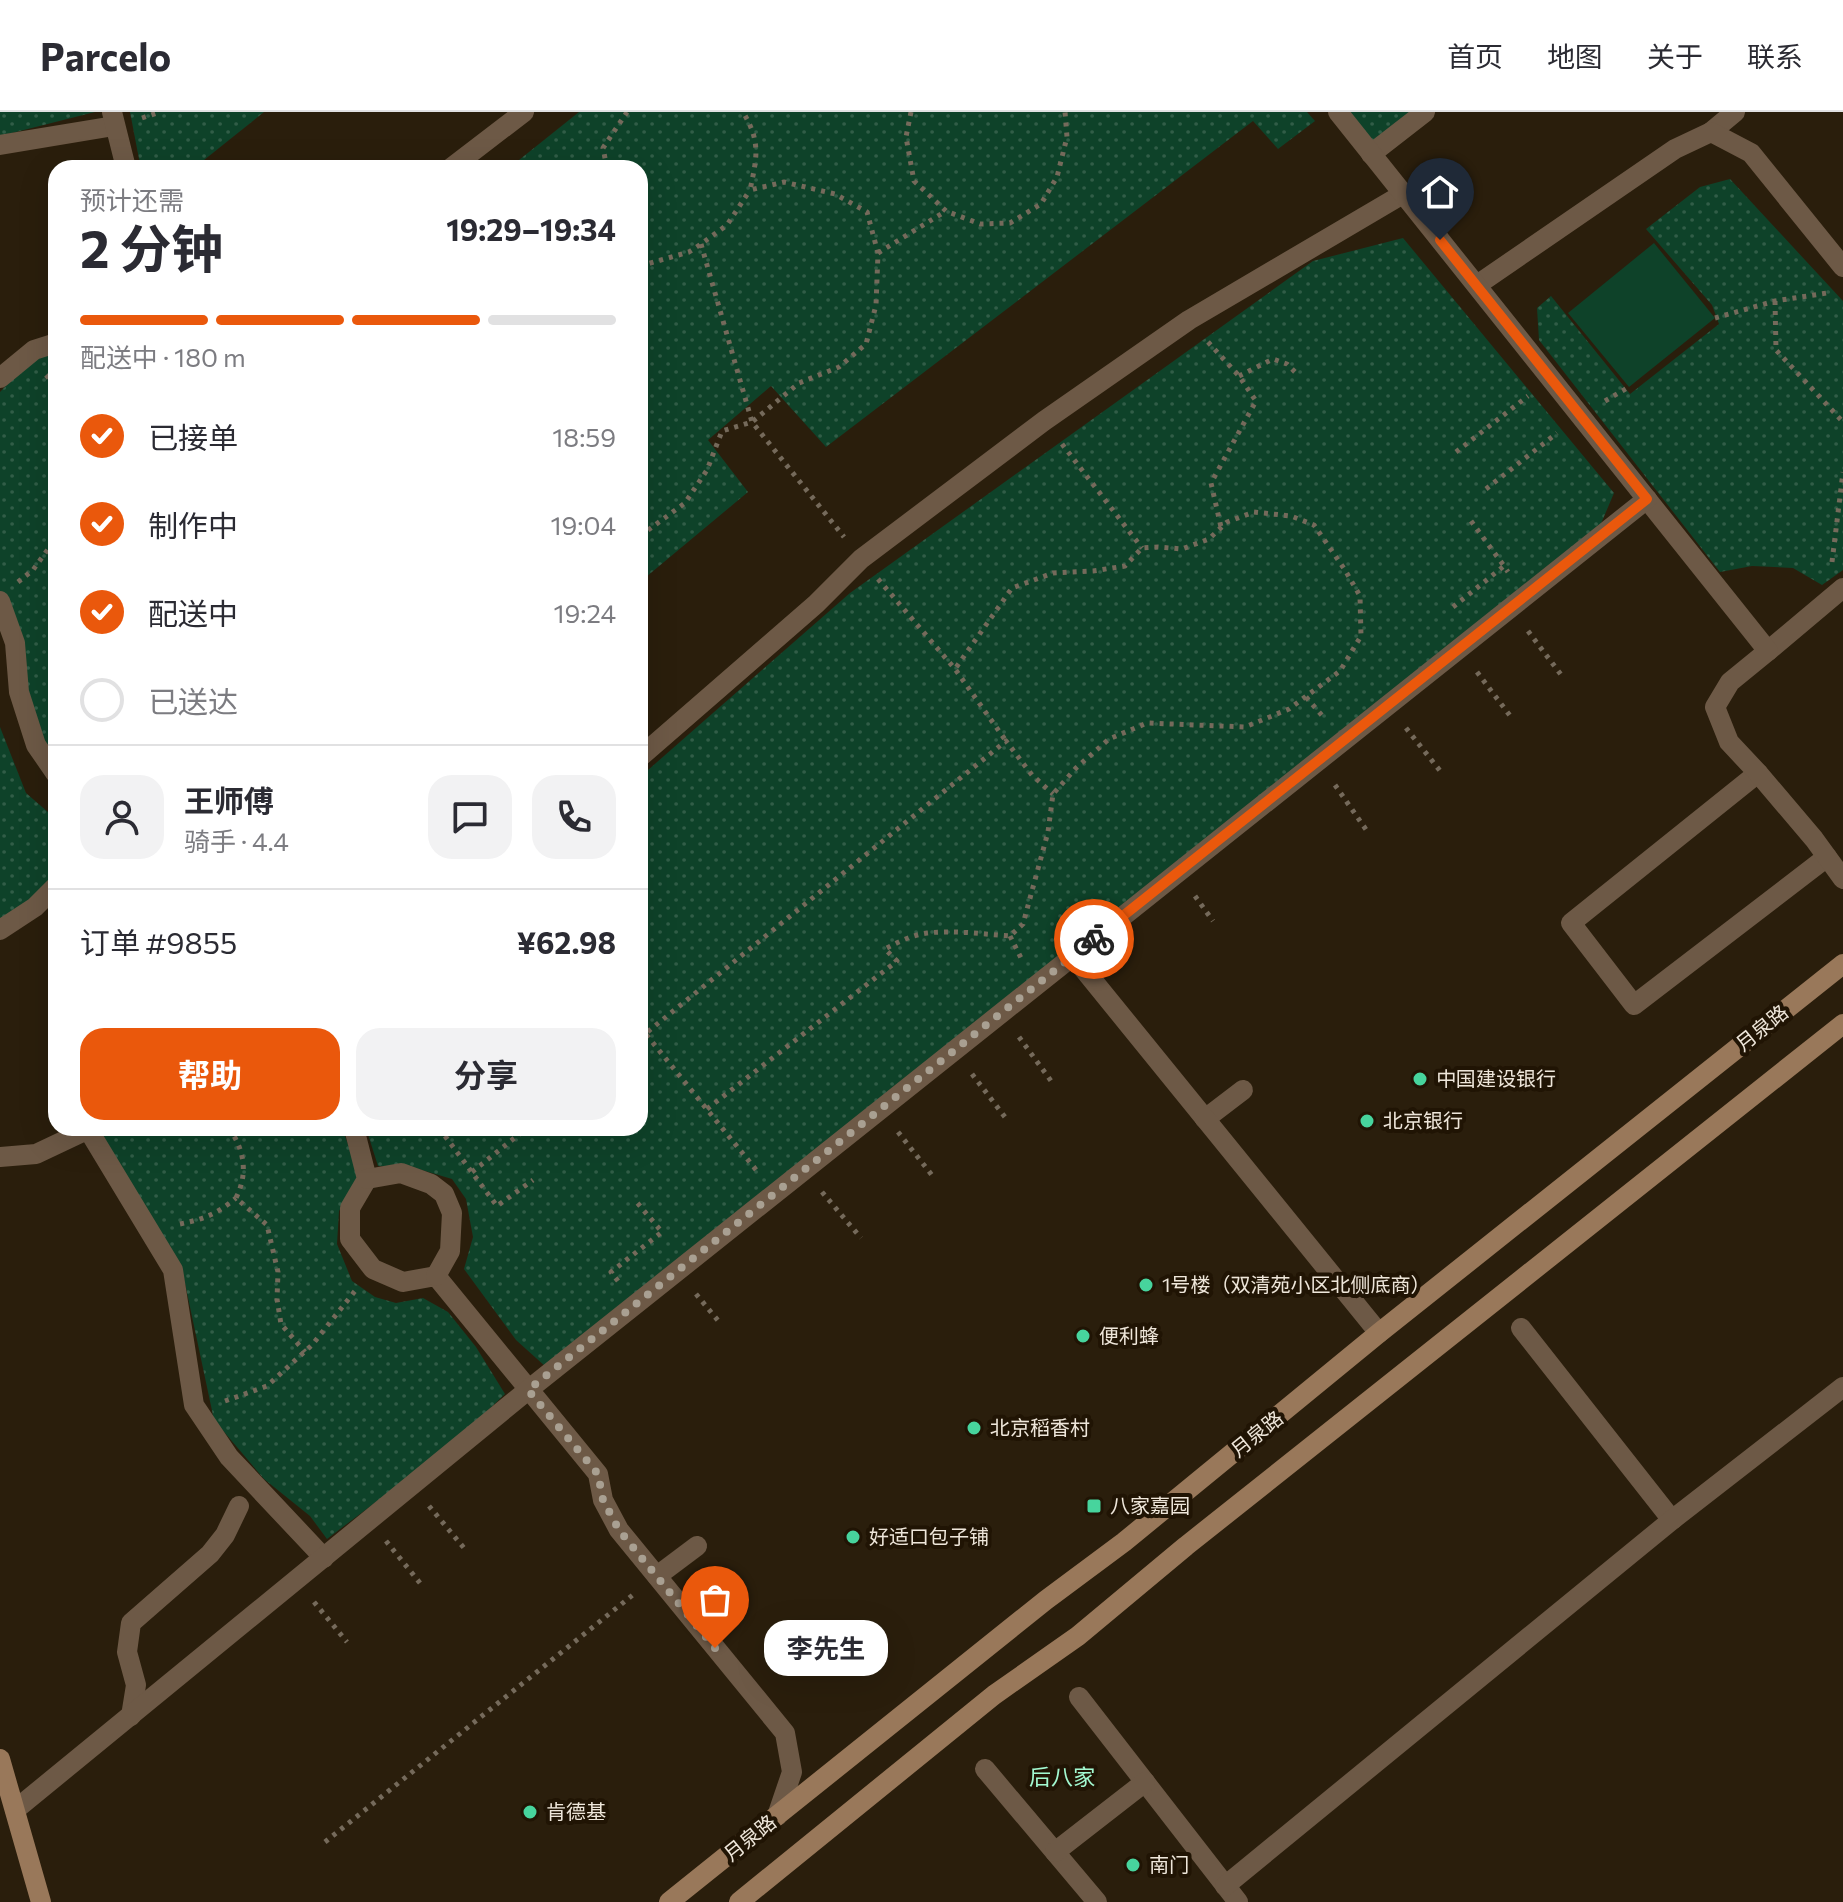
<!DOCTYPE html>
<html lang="zh">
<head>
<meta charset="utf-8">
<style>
	body { margin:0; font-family:Commissioner,"Noto Sans SC",sans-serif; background:#f2f2f3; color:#2b2b33; height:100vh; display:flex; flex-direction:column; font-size:30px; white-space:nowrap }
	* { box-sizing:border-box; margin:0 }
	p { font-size:26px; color:#7c7c81 }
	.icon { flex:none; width:44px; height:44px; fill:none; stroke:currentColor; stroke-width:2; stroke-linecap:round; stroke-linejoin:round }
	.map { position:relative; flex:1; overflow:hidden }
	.details { position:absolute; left:48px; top:48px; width:600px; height:976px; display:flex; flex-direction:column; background:#fff; border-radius:24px; box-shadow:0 8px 32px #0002 }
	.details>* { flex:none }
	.pin { position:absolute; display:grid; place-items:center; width:68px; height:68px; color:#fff; margin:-82px -34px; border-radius:50% 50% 50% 0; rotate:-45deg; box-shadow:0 0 8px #0007 }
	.pin .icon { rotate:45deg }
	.courier { position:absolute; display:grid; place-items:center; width:80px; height:80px; margin:-40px; border:6px solid #ea580c; border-radius:50%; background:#fff; color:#222; box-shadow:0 2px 10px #0007 }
	.bubble { position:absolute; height:56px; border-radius:24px; background:#fff; box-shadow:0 8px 32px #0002; font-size:26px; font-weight:700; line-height:56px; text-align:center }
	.headline em { font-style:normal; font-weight:700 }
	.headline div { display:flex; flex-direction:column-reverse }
	.headline { display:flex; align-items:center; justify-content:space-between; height:136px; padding:0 32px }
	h1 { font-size:52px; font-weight:700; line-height:60px }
	.bar { display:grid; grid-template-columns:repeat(4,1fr); gap:12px 8px; align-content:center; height:96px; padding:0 32px }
	.bar i { height:10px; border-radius:6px; background:#e1e1e2 }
	.bar .selected { background:#ea580c }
	.bar p { grid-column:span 4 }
	.line { display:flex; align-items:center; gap:20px; padding:0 32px; border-top:2px solid #e1e1e2 }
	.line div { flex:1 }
	.round { display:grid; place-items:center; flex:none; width:84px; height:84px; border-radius:24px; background:#f2f2f3 }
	ol { padding:0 32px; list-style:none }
	li { display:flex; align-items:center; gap:24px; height:88px }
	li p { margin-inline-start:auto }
	li .icon { padding:8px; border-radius:50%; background:#ea580c; color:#fff; stroke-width:4 }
	li:last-child { color:#7c7c81 }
	li i { width:44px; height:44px; border:4px solid #e1e1e2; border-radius:50% }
	.button { display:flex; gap:16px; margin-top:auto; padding:16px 32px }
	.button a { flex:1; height:92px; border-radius:24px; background:#ea580c; color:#fff; font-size:32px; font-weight:700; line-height:92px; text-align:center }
	.button a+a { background:#f2f2f3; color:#2b2b33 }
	header { display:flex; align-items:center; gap:48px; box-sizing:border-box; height:112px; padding:0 40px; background:#fff; border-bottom:2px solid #e1e1e2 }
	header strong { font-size:38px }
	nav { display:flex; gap:44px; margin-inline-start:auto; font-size:28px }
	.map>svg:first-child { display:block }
	.garden { fill:url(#garden-dots) }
	.pitch { fill:#0e4229 }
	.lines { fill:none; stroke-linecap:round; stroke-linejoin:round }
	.path { stroke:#756a5b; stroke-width:5; stroke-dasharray:4 6; stroke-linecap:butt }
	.service { stroke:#6d5946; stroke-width:20 }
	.minor { stroke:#6d5946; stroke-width:20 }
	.secondary { stroke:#99785a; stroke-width:20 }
	.done { stroke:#a9a092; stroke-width:8; stroke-dasharray:0 14.4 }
	.route { stroke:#ea580c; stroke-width:10 }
	.poi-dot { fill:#47d49d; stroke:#201404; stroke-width:3 }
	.labels { text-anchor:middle; stroke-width:8; stroke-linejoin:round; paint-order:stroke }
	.street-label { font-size:20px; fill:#eee6da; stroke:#201404 }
	.poi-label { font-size:20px; fill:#eee6da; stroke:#201404; text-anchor:start }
	.neighbourhood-label { font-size:22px; fill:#a3f9d1; stroke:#201404 }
</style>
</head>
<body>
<header>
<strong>Parcelo</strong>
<nav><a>首页</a><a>地图</a><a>关于</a><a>联系</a></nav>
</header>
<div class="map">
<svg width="1843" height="1790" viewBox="0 0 1843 1790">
	<defs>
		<pattern id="garden-dots" width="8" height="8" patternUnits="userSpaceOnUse" patternTransform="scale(2)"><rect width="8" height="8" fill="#0e4229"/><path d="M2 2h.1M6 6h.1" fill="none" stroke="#315d47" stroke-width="1.8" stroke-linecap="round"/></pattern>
	</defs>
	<rect width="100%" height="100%" fill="#2a1e0c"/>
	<g class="garden">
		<polygon points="0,0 95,0 0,24"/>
		<polygon points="130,0 264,0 194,56 144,56 139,47"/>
		<polygon points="579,0 1307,0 1315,9 1278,37 1253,9 826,335 771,274 708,328 748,380 640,470 640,56 509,56"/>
		<polygon points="1349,0 1414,0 1375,33"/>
		<polygon points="1730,67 1843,189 1843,458 1822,473 1793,456 1752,454 1720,460 1539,228 1537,196 1551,184 1630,282 1719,212 1712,193 1646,117 1700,75"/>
		<polygon points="1403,126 1614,381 1600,414 546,1255 516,1228 464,1157 473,1125 466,1087 452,1067 415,1056 378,1054 366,1016 640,1016 640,665 850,481 1313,149"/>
		<path d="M56 239V656L39 632 0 485V280C16 263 33 246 56 239Z"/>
		<polygon points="0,615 26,681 56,707 56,765 0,812"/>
		<path d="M106 1016H342L360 1065 339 1099 337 1132 352 1169 375 1185 396 1191 423 1186 448 1200 476 1235 505 1282C451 1336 387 1381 327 1427L310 1404 264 1367 214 1308 183 1162 97 1025Z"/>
	</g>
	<polygon class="pitch" points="1654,131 1715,206 1629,275 1568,201"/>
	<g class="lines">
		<g class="path">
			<polyline points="911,0 906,25 914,69 946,99 980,112 1010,111 1041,92 1057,65 1067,25 1065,0"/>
			<polyline points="142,6 160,0"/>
			<polyline points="607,56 603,36 627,0"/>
			<polyline points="701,132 752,310 844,425"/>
			<polyline points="878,141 946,99"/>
			<polyline points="640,154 689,140 701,132 727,113 750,78"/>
			<polyline points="1775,189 1776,238 1843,310"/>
			<polyline points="1715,206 1775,189 1827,181"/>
			<polyline points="1208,230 1239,264 1256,289 1211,371 1221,415"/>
			<polyline points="46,263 56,274"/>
			<polyline points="1239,264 1273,247 1287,252 1299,264"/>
			<polyline points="1605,289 1629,275"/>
			<polyline points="1062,332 1142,436"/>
			<polyline points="1456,340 1528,284"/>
			<polyline points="1486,377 1557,321"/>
			<polyline points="1471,409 1504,454"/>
			<path d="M640 424 685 391 707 358 722 319 752 310 799 271 839 255 866 232 876 193 878 141 867 100 835 82 784 70 750 78C757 45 761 30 743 0"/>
			<polyline points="1832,450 1843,360"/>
			<polyline points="878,467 955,557 1006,629"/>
			<polyline points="18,470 33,458 56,426"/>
			<polyline points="1453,495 1504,454 1508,460"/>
			<polyline points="1528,519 1562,564"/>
			<polyline points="1477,560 1511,605"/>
			<polyline points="1306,585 1325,607"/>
			<polyline points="1406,616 1441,660"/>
			<polyline points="1335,673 1367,719"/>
			<polyline points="1195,784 1213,809"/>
			<polyline points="1010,824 1022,848"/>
			<polyline points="640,915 757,1059"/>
			<polyline points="1019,925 1054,973"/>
			<polyline points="640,926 1006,629 1032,663 1053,682"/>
			<polyline points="972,962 1008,1009"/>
			<path d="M707 997 897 849 885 837C898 830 912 823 927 821 954 818 982 822 1010 824L1023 812 1048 720 1053 682 1076 656 1109 627 1147 611 1245 615 1289 597 1340 559 1361 524 1360 484 1345 458 1314 413 1291 404 1254 400 1227 410 1209 427 1182 437 1158 435 1142 436 1125 454 1093 459 1053 461 1012 476 955 557"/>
			<path d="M229 1016C245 1039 248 1062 236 1086L267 1113 278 1160 277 1187 281 1212 305 1240"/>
			<polyline points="439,1016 497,1094 533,1068"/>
			<polyline points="898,1020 935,1067"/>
			<polyline points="472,1060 527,1016"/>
			<polyline points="822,1080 861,1126"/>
			<path d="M180 1112C204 1107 217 1102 236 1086"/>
			<polyline points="618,1169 611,1160 662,1120 634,1087"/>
			<polyline points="696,1182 720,1211"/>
			<polyline points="225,1289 267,1274 312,1233 355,1179"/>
			<polyline points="429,1394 464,1436"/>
			<polyline points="386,1429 420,1471"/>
			<polyline points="314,1490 347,1530"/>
			<polyline points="325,1730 634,1482"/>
		</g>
		<g class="service">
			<polyline points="1711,20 1735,0"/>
			<polyline points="0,33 114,14"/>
			<polyline points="1371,42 1425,0"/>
			<polyline points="451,56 524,0"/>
			<polyline points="1477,173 1675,37 1711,20 1751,41 1843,155"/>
			<polyline points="0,266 34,238 56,231"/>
			<polyline points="0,489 15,531 19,580 36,633 56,662"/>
			<polyline points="1768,539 1843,476"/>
			<polyline points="640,645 816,492 861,447 1044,309 1189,208 1403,82"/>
			<polyline points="1758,661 1571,811 1634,893 1827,745"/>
			<polyline points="0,818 35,795 56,774"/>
			<polyline points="1205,1007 1243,978"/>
			<polyline points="89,1019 173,1158 194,1293 229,1345 324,1446"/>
			<polyline points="0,1045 36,1042 91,1016"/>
			<polyline points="131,1604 136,1573 127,1540 131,1511 210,1442 225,1423 239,1394"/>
		</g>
		<g class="minor">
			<polyline points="112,0 126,56"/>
			<polyline points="1338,0 1768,539 1730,570 1715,595 1729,630 1758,661 1814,727 1843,767"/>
			<polyline points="1073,844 1379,1221"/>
			<polyline points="354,1016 367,1067 350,1096 350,1127 373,1157 403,1170 436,1164 598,1362 603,1388 619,1418 785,1621 792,1660 777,1704"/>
			<polyline points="367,1067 401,1061 431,1072 444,1082 452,1101 450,1139 436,1164"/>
			<polyline points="1521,1216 1672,1408"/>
			<polyline points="657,1464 697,1434"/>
			<polyline points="1079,1585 1238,1790"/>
			<polyline points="985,1657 1097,1790"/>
			<polyline points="15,1698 528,1278 1647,387"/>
			<polyline points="1055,1740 1145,1670"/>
			<polyline points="1225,1774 1672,1408 1843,1275"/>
		</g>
		<g class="secondary">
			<polyline points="0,1647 41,1790"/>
			<polyline points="669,1790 1046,1488 1124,1430 1379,1221 1843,852"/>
			<polyline points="739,1790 994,1583 1078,1524 1186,1434 1843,912"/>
		</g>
	</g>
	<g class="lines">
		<polyline class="done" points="715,1536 619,1418 603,1388 598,1362 528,1278 1094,827"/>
		<polyline class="route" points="1094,827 1647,387 1440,128"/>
	</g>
	<g class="poi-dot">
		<circle cx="1420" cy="967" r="8"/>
		<circle cx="1367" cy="1009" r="8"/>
		<circle cx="1146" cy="1173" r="8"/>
		<circle cx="1083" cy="1224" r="8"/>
		<circle cx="974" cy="1316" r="8"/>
		<rect x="1086" y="1386" width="16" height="16" rx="4"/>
		<circle cx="853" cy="1425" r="8"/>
		<circle cx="530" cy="1700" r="8"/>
		<circle cx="1133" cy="1753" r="8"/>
	</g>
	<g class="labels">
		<g class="street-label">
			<text transform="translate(1762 916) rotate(-39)" y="7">月泉路</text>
			<text transform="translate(1257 1322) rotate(-39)" y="7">月泉路</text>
			<text transform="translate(750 1726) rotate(-39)" y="7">月泉路</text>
		</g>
		<g class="poi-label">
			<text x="1436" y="974">中国建设银行</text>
			<text x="1383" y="1016">北京银行</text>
			<text x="1162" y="1180">1号楼（双清苑小区北侧底商）</text>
			<text x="1099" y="1231">便利蜂</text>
			<text x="990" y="1323">北京稻香村</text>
			<text x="1110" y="1401">八家嘉园</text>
			<text x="869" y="1432">好适口包子铺</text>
			<text x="546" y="1707">肯德基</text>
			<text x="1149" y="1760">南门</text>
		</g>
		<g class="neighbourhood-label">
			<text x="1062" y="1673">后八家</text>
		</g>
	</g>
</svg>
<div class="pin" style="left:715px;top:1536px;background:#ea580c"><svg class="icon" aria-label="bag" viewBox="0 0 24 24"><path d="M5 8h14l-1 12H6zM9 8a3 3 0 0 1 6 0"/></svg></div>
<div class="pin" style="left:1440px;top:128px;background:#1f2937"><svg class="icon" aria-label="home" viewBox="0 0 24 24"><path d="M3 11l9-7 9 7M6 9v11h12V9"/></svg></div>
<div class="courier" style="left:1094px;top:827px"><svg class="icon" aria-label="bike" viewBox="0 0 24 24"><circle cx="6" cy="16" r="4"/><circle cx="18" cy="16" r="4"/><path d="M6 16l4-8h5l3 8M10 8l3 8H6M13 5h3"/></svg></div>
<div class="bubble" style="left:764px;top:1508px;width:124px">李先生</div>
<section class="details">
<div class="headline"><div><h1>2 分钟</h1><p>预计还需</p></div><em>19:29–19:34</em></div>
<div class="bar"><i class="selected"></i><i class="selected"></i><i class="selected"></i><i></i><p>配送中 · 180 m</p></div>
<ol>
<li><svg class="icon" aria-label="check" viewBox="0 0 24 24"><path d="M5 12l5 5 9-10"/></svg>已接单<p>18:59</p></li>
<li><svg class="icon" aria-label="check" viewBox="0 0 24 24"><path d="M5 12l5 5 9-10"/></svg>制作中<p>19:04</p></li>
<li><svg class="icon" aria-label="check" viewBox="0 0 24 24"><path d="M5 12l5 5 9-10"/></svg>配送中<p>19:24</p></li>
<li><i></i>已送达</li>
</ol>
<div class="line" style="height:144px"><a class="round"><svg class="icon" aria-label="person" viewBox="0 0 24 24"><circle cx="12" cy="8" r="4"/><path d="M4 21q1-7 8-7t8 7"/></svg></a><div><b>王师傅</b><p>骑手 · 4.4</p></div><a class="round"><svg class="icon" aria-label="chat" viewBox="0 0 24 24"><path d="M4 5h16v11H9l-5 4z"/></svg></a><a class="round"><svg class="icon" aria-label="phone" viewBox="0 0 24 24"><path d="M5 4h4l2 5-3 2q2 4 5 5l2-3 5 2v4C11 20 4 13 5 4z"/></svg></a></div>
<div class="line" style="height:104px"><div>订单 #9855</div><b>¥62.98</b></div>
<div class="button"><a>帮助</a><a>分享</a></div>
</section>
</div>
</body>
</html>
